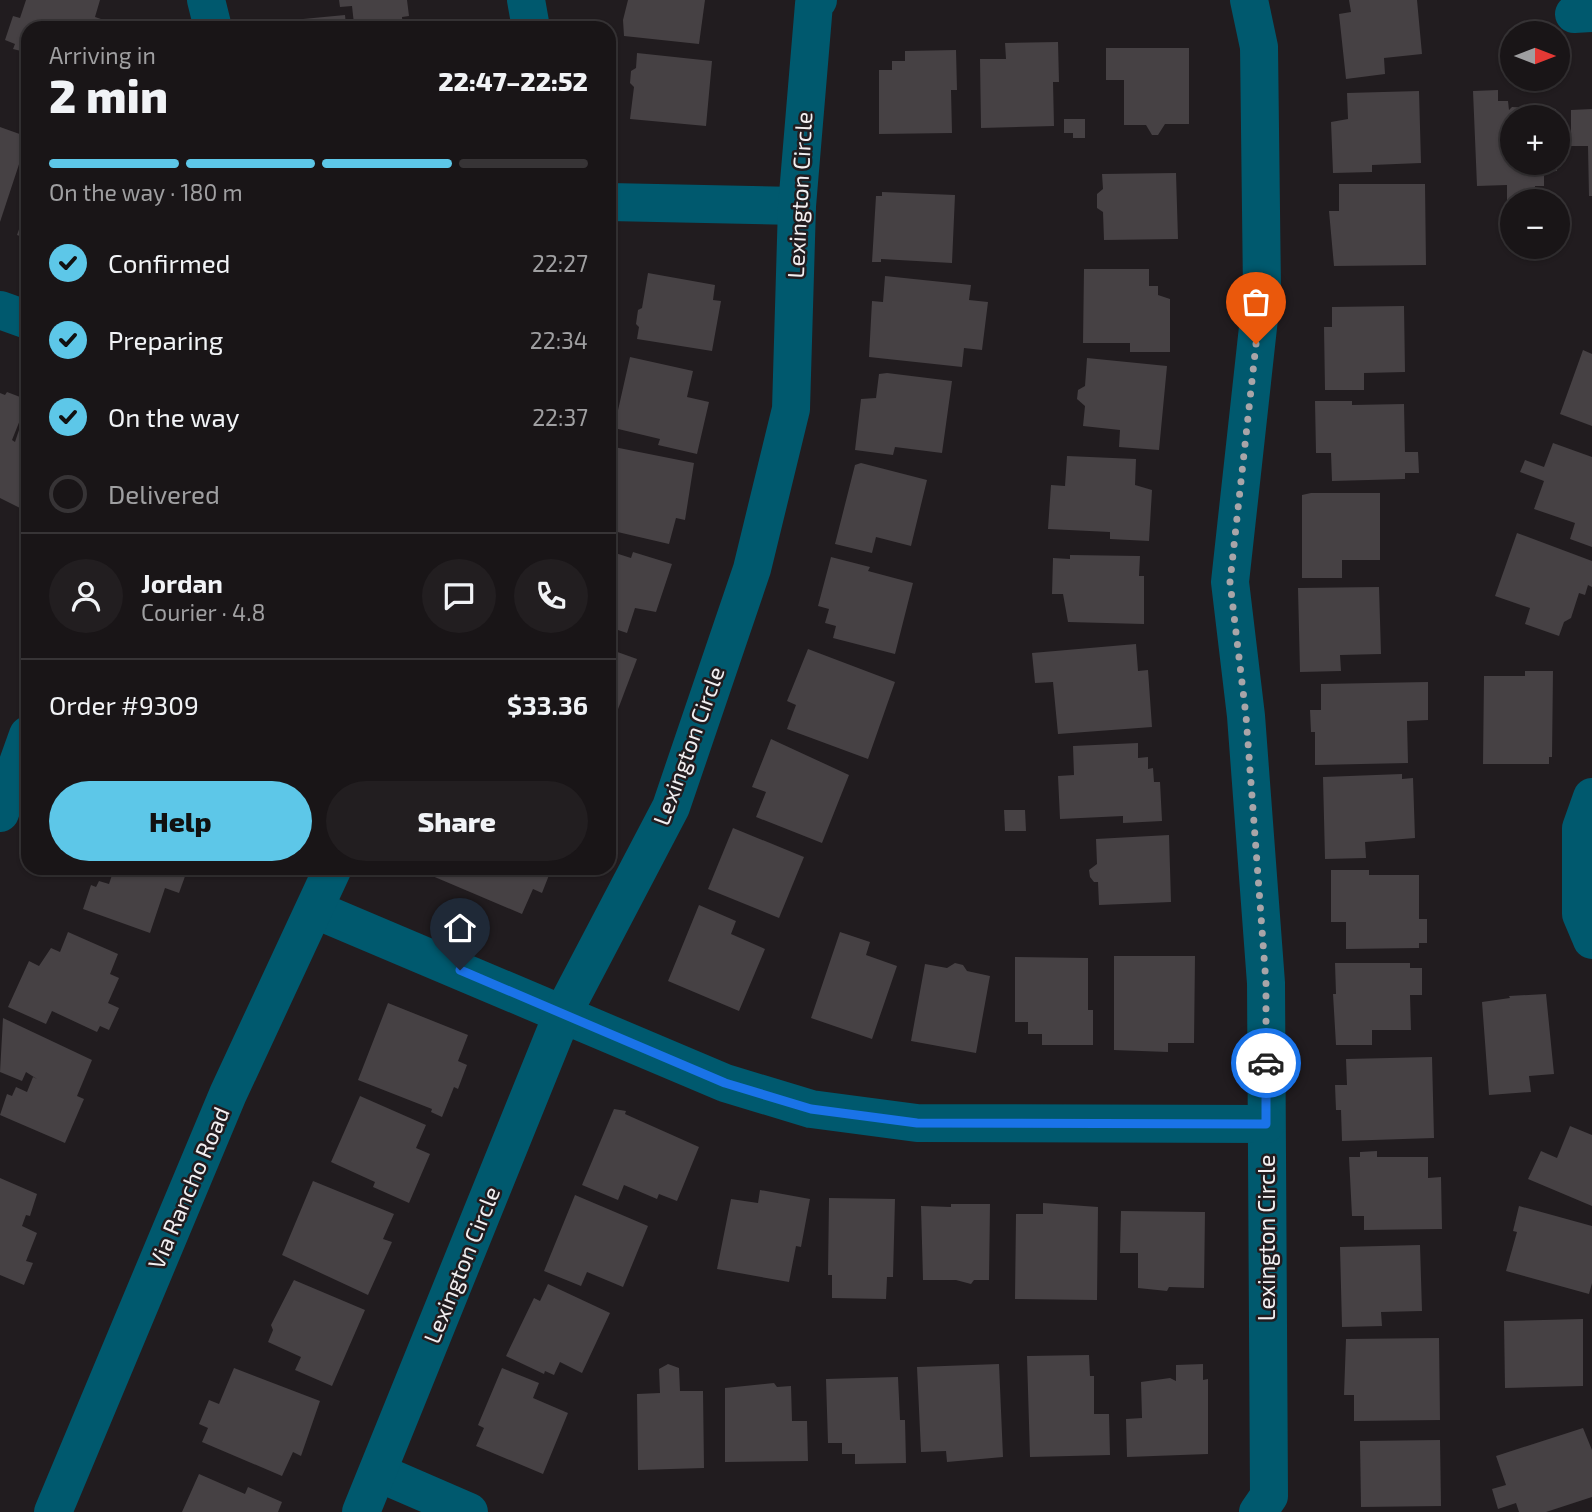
<!DOCTYPE html>
<html lang="en">
<head>
<meta charset="utf-8">
<style>
	body { margin:0; font-family:"Exo 2",sans-serif; background:#221e20; color:#f1f3f6; height:100vh; display:flex; flex-direction:column; font-size:26px; white-space:nowrap }
	* { box-sizing:border-box; margin:0 }
	p { font-size:23px; color:#9f9fa1 }
	.icon { flex:none; width:38px; height:38px; fill:none; stroke:currentColor; stroke-width:2; stroke-linecap:round; stroke-linejoin:round }
	.map { position:relative; flex:1; overflow:hidden }
	.details { position:absolute; left:21px; top:21px; width:595px; height:854px; display:flex; flex-direction:column; background:#191517; border-radius:21px; box-shadow:0 2px 5px #0004,0 0 0 2px #373436 }
	.details>* { flex:none }
	.needle { width:46px; rotate:90deg }
	.controls { position:absolute; left:1500px; top:21px; display:grid; gap:14px }
	.controls a { display:grid; place-items:center; width:70px; height:70px; border-radius:50%; background:#191517; box-shadow:0 2px 5px #0004,0 0 0 2px #373436; font-size:35px }
	.pin { position:absolute; display:grid; place-items:center; width:60px; height:60px; color:#fff; margin:-72px -30px; border-radius:50% 50% 50% 0; rotate:-45deg; box-shadow:0 0 7px #0007 }
	.pin .icon { rotate:45deg }
	.courier { position:absolute; display:grid; place-items:center; width:70px; height:70px; margin:-35px; border:5px solid #1a73e8; border-radius:50%; background:#fff; color:#222; box-shadow:0 2px 9px #0007 }
	.headline em { font-style:normal; font-weight:800 }
	.headline div { display:flex; flex-direction:column-reverse }
	.headline { display:flex; align-items:center; justify-content:space-between; height:119px; padding:0 28px }
	h1 { font-size:46px; font-weight:800; line-height:52px }
	.bar { display:grid; grid-template-columns:repeat(4,1fr); gap:10px 7px; align-content:center; height:84px; padding:0 28px }
	.bar i { height:9px; border-radius:5px; background:#373436 }
	.bar .selected { background:#5dc7e8 }
	.bar p { grid-column:span 4 }
	.line { display:flex; align-items:center; gap:18px; padding:0 28px; border-top:2px solid #373436 }
	.line div { flex:1 }
	.round { display:grid; place-items:center; flex:none; width:74px; height:74px; border-radius:37px; background:#221e20 }
	ol { padding:0 28px; list-style:none }
	li { display:flex; align-items:center; gap:21px; height:77px }
	li p { margin-inline-start:auto }
	li .icon { padding:7px; border-radius:50%; background:#5dc7e8; color:#111; stroke-width:4 }
	li:last-child { color:#9f9fa1 }
	li i { width:38px; height:38px; border:4px solid #373436; border-radius:50% }
	.cta { display:flex; gap:14px; margin-top:auto; padding:14px 28px }
	.cta a { flex:1; height:80px; border-radius:42px; background:#5dc7e8; color:#111; font-size:28px; font-weight:800; line-height:80px; text-align:center }
	.cta a+a { background:#221e20; color:#f1f3f6 }
	.map>svg:first-child { display:block }
	.building { fill:#464144 }
	.lines { fill:none; stroke-linecap:round; stroke-linejoin:round }
	.minor { stroke:#00596e; stroke-width:38 }
	.done { stroke:#a9a5a8; stroke-width:7; stroke-dasharray:0 12.6 }
	.route { stroke:#1a73e8; stroke-width:9 }
	.labels { text-anchor:middle; stroke-width:5; stroke-linejoin:round; paint-order:stroke }
	.street-label { font-size:23px; fill:#f2eff1; stroke:#211c1f }
</style>
</head>
<body>
<div class="map">
<svg width="1592" height="1512" viewBox="0 0 1592 1512">
	<rect width="100%" height="100%" fill="#211c1f"/>
	<g class="building">
		<polygon points="26,0 100,0 95,17 104,20 101,28 28,28 28,48 22,46 21,51 13,49 15,44 5,40 13,16 20,18"/>
		<polygon points="339,0 407,0 409,16 402,17 403,28 304,28 303,19 345,15 346,25 354,24 352,6 340,7"/>
		<polygon points="628,0 705,0 699,44 624,36 623,20"/>
		<polygon points="1349,0 1417,0 1422,54 1384,58 1385,74 1346,79 1339,14 1351,12"/>
		<polygon points="1058,42 1059,82 1053,82 1054,126 981,128 980,59 1006,59 1005,43"/>
		<polygon points="1106,48 1189,48 1189,124 1165,124 1158,135 1152,135 1146,125 1124,125 1124,80 1106,80"/>
		<polygon points="956,50 957,90 951,90 952,133 879,134 879,70 892,70 892,61 905,61 905,51"/>
		<polygon points="637,53 712,61 706,126 630,119 634,87 630,83 631,71 636,68"/>
		<polygon points="1498,90 1498,101 1508,101 1509,110 1512,107 1556,109 1556,117 1512,117 1512,163 1557,163 1557,171 1544,172 1544,186 1535,186 1536,200 1507,201 1507,185 1477,186 1473,91"/>
		<polygon points="1419,91 1421,163 1372,165 1372,172 1333,173 1331,122 1348,119 1347,93"/>
		<polygon points="1592,109 1592,196 1589,196 1588,146 1571,146 1571,110"/>
		<polygon points="1064,119 1085,119 1085,138 1073,138 1073,133 1064,133"/>
		<polygon points="0,127 28,137 0,222"/>
		<polygon points="1176,173 1178,239 1104,240 1103,212 1097,208 1097,194 1103,189 1102,174"/>
		<polygon points="1339,184 1425,184 1426,265 1334,266 1329,211 1339,211"/>
		<polygon points="882,192 955,195 952,263 881,259 881,262 872,262 876,196 882,196"/>
		<polygon points="28,204 28,239 17,235"/>
		<polygon points="1084,269 1149,269 1149,286 1158,286 1158,295 1170,299 1170,352 1130,352 1130,343 1083,343"/>
		<polygon points="648,273 715,285 713,300 721,301 712,351 637,339 639,327 636,324 638,310 642,308"/>
		<polygon points="885,276 971,285 969,300 988,302 982,350 964,348 962,367 869,357 872,301 883,302"/>
		<polygon points="1404,306 1405,372 1364,373 1364,390 1325,390 1324,327 1332,327 1332,307"/>
		<polygon points="1583,350 1592,354 1592,426 1560,414"/>
		<polygon points="630,357 693,371 687,397 709,402 697,454 658,445 660,439 614,428"/>
		<polygon points="1087,358 1167,366 1159,450 1119,447 1120,430 1083,426 1085,406 1077,399 1078,390 1085,386"/>
		<polygon points="887,373 952,381 942,453 895,447 893,455 855,450 861,399 876,398 879,374"/>
		<polygon points="7,392 28,400 12,440 15,442 19,430 28,433 28,512 0,498 0,393 5,395"/>
		<polygon points="1315,401 1352,401 1352,405 1404,404 1405,452 1418,452 1419,473 1405,473 1405,479 1332,481 1331,453 1316,453"/>
		<polygon points="1553,443 1592,457 1592,547 1570,539 1575,523 1534,509 1544,481 1520,472 1525,460 1544,467"/>
		<polygon points="609,446 694,463 685,520 676,518 669,544 609,530"/>
		<polygon points="1067,456 1136,459 1135,485 1152,490 1149,541 1110,539 1110,532 1048,529 1051,485 1065,486"/>
		<polygon points="861,463 927,480 911,546 876,537 872,553 835,544 855,465"/>
		<polygon points="1311,493 1380,493 1380,560 1342,560 1342,578 1302,578 1302,495"/>
		<polygon points="1517,533 1592,561 1592,587 1588,585 1585,595 1579,593 1571,618 1564,622 1559,636 1525,624 1530,608 1495,596"/>
		<polygon points="609,551 631,558 633,552 672,564 656,612 635,608 627,633 609,627"/>
		<polygon points="1070,555 1140,556 1139,576 1144,576 1144,624 1068,622 1063,594 1052,594 1053,558 1070,559"/>
		<polygon points="831,557 870,567 868,571 913,583 895,654 833,638 836,626 825,623 829,609 818,606"/>
		<polygon points="1379,587 1381,654 1340,655 1341,671 1300,672 1298,588"/>
		<polygon points="1136,644 1138,671 1148,670 1152,727 1058,734 1053,682 1035,683 1032,653"/>
		<polygon points="609,649 637,659 609,733"/>
		<polygon points="808,649 895,682 868,759 787,729 796,705 787,701"/>
		<polygon points="1525,671 1553,671 1552,757 1549,757 1549,764 1483,764 1484,676 1525,676"/>
		<polygon points="1428,682 1428,720 1407,721 1408,763 1315,765 1315,732 1311,732 1310,710 1321,710 1321,684"/>
		<polygon points="771,739 849,775 822,843 756,817 766,792 752,787"/>
		<polygon points="1138,743 1138,758 1148,757 1148,769 1153,768 1154,782 1160,782 1162,821 1123,823 1123,816 1060,819 1058,776 1074,775 1073,746"/>
		<polygon points="1402,774 1402,779 1413,778 1415,838 1365,842 1366,858 1325,859 1323,777"/>
		<polygon points="1004,810 1025,810 1026,831 1005,831"/>
		<polygon points="733,828 804,857 779,918 708,889"/>
		<polygon points="1169,835 1171,902 1099,905 1098,882 1094,882 1090,877 1089,870 1097,864 1096,839"/>
		<polygon points="120,868 188,868 179,893 165,888 150,933 83,909 91,885 96,887 99,881 109,884 114,869"/>
		<polygon points="433,868 549,868 551,870 542,893 533,889 522,914 430,875"/>
		<polygon points="1331,870 1369,870 1369,875 1419,875 1419,919 1427,919 1427,943 1419,943 1419,948 1346,949 1346,922 1331,922"/>
		<polygon points="699,905 736,921 731,934 765,949 739,1011 668,981"/>
		<polygon points="68,932 118,954 110,974 119,978 108,1003 119,1008 109,1030 100,1026 97,1032 52,1011 46,1024 8,1007 29,961 39,966 51,948 60,952"/>
		<polygon points="840,932 870,942 866,955 897,966 872,1039 811,1018"/>
		<polygon points="1114,956 1195,956 1194,1043 1168,1043 1168,1052 1114,1050"/>
		<polygon points="1015,957 1088,958 1088,1010 1093,1010 1093,1045 1042,1045 1042,1034 1028,1034 1028,1022 1015,1022"/>
		<polygon points="955,963 963,965 967,971 990,976 976,1053 911,1041 925,964 947,968"/>
		<polygon points="1335,963 1410,963 1410,968 1422,968 1422,995 1410,995 1411,1030 1372,1030 1372,1045 1336,1045 1333,994 1336,994"/>
		<polygon points="1546,994 1554,1074 1529,1076 1531,1092 1489,1095 1482,1002 1510,998 1509,996"/>
		<polygon points="388,1003 468,1035 458,1061 467,1065 458,1089 454,1087 442,1117 431,1112 432,1109 358,1080"/>
		<polygon points="3,1018 92,1060 77,1096 84,1099 65,1143 0,1115 7,1094 12,1096 16,1087 27,1092 33,1077 37,1079 26,1072 22,1081 0,1072"/>
		<polygon points="1432,1057 1434,1138 1342,1141 1341,1110 1336,1110 1335,1085 1347,1085 1346,1059"/>
		<polygon points="360,1096 426,1125 416,1148 430,1154 409,1203 373,1187 375,1182 331,1162"/>
		<polygon points="614,1109 626,1111 625,1114 699,1147 677,1201 659,1194 657,1199 624,1185 618,1200 582,1185"/>
		<polygon points="1570,1126 1592,1135 1592,1206 1528,1179 1541,1151 1557,1158"/>
		<polygon points="1377,1151 1377,1157 1428,1157 1428,1178 1441,1177 1442,1229 1364,1230 1364,1216 1352,1216 1349,1157 1360,1157 1360,1152"/>
		<polygon points="0,1178 37,1194 30,1216 26,1215 22,1226 37,1233 26,1261 33,1263 24,1285 0,1275"/>
		<polygon points="313,1181 394,1214 383,1239 392,1242 368,1295 282,1255"/>
		<polygon points="760,1190 810,1199 801,1247 796,1246 789,1282 717,1269 731,1199 758,1203"/>
		<polygon points="575,1195 648,1226 623,1287 587,1272 581,1286 544,1271"/>
		<polygon points="829,1198 895,1199 893,1277 887,1277 886,1299 832,1298 832,1275 828,1275"/>
		<polygon points="1043,1203 1098,1207 1097,1300 1015,1299 1016,1214 1043,1214"/>
		<polygon points="951,1204 990,1204 989,1280 974,1280 971,1284 956,1280 923,1280 921,1206 951,1207"/>
		<polygon points="1519,1206 1592,1226 1592,1283 1589,1294 1506,1271 1517,1232 1513,1231"/>
		<polygon points="1121,1211 1205,1212 1204,1288 1169,1287 1167,1291 1138,1288 1138,1253 1120,1253"/>
		<polygon points="1420,1245 1422,1311 1381,1312 1382,1326 1342,1327 1340,1247"/>
		<polygon points="294,1280 365,1310 332,1386 295,1370 301,1357 268,1342 273,1330 271,1325"/>
		<polygon points="548,1284 610,1313 582,1373 560,1362 554,1375 545,1371 544,1374 506,1356 534,1298 540,1301"/>
		<polygon points="1583,1319 1583,1386 1505,1388 1504,1321"/>
		<polygon points="1439,1338 1440,1420 1354,1421 1354,1395 1344,1395 1346,1339"/>
		<polygon points="1089,1355 1090,1376 1094,1376 1094,1414 1109,1414 1110,1455 1030,1457 1027,1356"/>
		<polygon points="668,1364 679,1368 680,1391 703,1391 704,1468 638,1470 637,1394 660,1393 659,1369"/>
		<polygon points="999,1364 1003,1457 947,1462 946,1451 921,1452 917,1367"/>
		<polygon points="1203,1364 1203,1380 1208,1379 1208,1454 1127,1457 1126,1419 1142,1418 1141,1382 1170,1378 1176,1381 1176,1365"/>
		<polygon points="234,1368 320,1401 301,1456 293,1452 282,1476 202,1442 208,1428 199,1424 209,1400 219,1404"/>
		<polygon points="502,1368 539,1383 533,1398 568,1413 543,1474 476,1446 484,1428 478,1425"/>
		<polygon points="898,1377 900,1420 905,1420 906,1463 855,1464 855,1454 842,1454 842,1443 828,1443 826,1379"/>
		<polygon points="774,1383 777,1387 791,1386 792,1421 807,1421 808,1461 725,1462 725,1388"/>
		<polygon points="1583,1428 1592,1450 1592,1497 1546,1512 1519,1512 1516,1503 1498,1509 1492,1489 1506,1485 1496,1456"/>
		<polygon points="1440,1440 1441,1506 1361,1507 1360,1441"/>
		<polygon points="199,1474 245,1494 248,1487 282,1502 278,1512 182,1512"/>
	</g>
	<g class="lines">
		<g class="minor">
			<polyline points="206,0 213,28"/>
			<polyline points="526,0 531,28"/>
			<polyline points="1249,0 1259,47 1262,291 1230,582 1246,716 1266,983 1269,1496 1258,1512"/>
			<polyline points="1574,14 1592,13"/>
			<polyline points="609,202 797,206"/>
			<polyline points="0,310 28,320"/>
			<polyline points="1592,797 1581,828 1581,914 1592,940"/>
			<polyline points="0,813 28,735"/>
			<polyline points="316,910 725,1083 811,1109 917,1123 1266,1124"/>
			<polyline points="379,1473 469,1512"/>
			<polyline points="53,1512 228,1094 333,868"/>
			<polyline points="361,1512 563,1013 671,807 752,569 791,409 797,206 814,4 818,0"/>
		</g>
	</g>
	<g class="lines">
		<polyline class="done" points="1256,344 1230,582 1246,716 1266,983 1266,1063"/>
		<polyline class="route" points="460,970 725,1083 811,1109 917,1123 1266,1124 1266,1063"/>
	</g>
	<g class="labels">
		<g class="street-label">
			<text transform="translate(800 195) rotate(-87)" y="8">Lexington Circle</text>
			<text transform="translate(689 746) rotate(-70)" y="8">Lexington Circle</text>
			<text transform="translate(189 1188) rotate(-67)" y="8">Via Rancho Road</text>
			<text transform="translate(1267 1238) rotate(-90)" y="8">Lexington Circle</text>
			<text transform="translate(462 1265) rotate(-68)" y="8">Lexington Circle</text>
		</g>
	</g>
</svg>
<div class="controls">
<a><svg class="needle" viewBox="-14 -14 28 28"><path d="M0-13l5 13h-10z" fill="#e53935"/><path d="M0 13l5-13h-10z" fill="#9f9fa1"/></svg></a>
<a>+</a>
<a>−</a>
</div>
<div class="pin" style="left:1256px;top:344px;background:#ea580c"><svg class="icon" aria-label="bag" viewBox="0 0 24 24"><path d="M5 8h14l-1 12H6zM9 8a3 3 0 0 1 6 0"/></svg></div>
<div class="pin" style="left:460px;top:970px;background:#1f2937"><svg class="icon" aria-label="home" viewBox="0 0 24 24"><path d="M3 11l9-7 9 7M6 9v11h12V9"/></svg></div>
<div class="courier" style="left:1266px;top:1063px"><svg class="icon" aria-label="car" viewBox="0 0 24 24"><path d="M5 17H2v-5l4-1 3-4h7l3 4 3 1v5h-3M9 17h6M6 11h13"/><circle cx="7" cy="17" r="2"/><circle cx="17" cy="17" r="2"/></svg></div>
<section class="details">
<div class="headline"><div><h1>2 min</h1><p>Arriving in</p></div><em>22:47–22:52</em></div>
<div class="bar"><i class="selected"></i><i class="selected"></i><i class="selected"></i><i></i><p>On the way · 180 m</p></div>
<ol>
<li><svg class="icon" aria-label="check" viewBox="0 0 24 24"><path d="M5 12l5 5 9-10"/></svg>Confirmed<p>22:27</p></li>
<li><svg class="icon" aria-label="check" viewBox="0 0 24 24"><path d="M5 12l5 5 9-10"/></svg>Preparing<p>22:34</p></li>
<li><svg class="icon" aria-label="check" viewBox="0 0 24 24"><path d="M5 12l5 5 9-10"/></svg>On the way<p>22:37</p></li>
<li><i></i>Delivered</li>
</ol>
<div class="line" style="height:126px"><a class="round"><svg class="icon" aria-label="person" viewBox="0 0 24 24"><circle cx="12" cy="8" r="4"/><path d="M4 21q1-7 8-7t8 7"/></svg></a><div><b>Jordan</b><p>Courier · 4.8</p></div><a class="round"><svg class="icon" aria-label="chat" viewBox="0 0 24 24"><path d="M4 5h16v11H9l-5 4z"/></svg></a><a class="round"><svg class="icon" aria-label="phone" viewBox="0 0 24 24"><path d="M5 4h4l2 5-3 2q2 4 5 5l2-3 5 2v4C11 20 4 13 5 4z"/></svg></a></div>
<div class="line" style="height:91px"><div>Order #9309</div><b>$33.36</b></div>
<div class="cta"><a>Help</a><a>Share</a></div>
</section>
</div>
</body>
</html>
